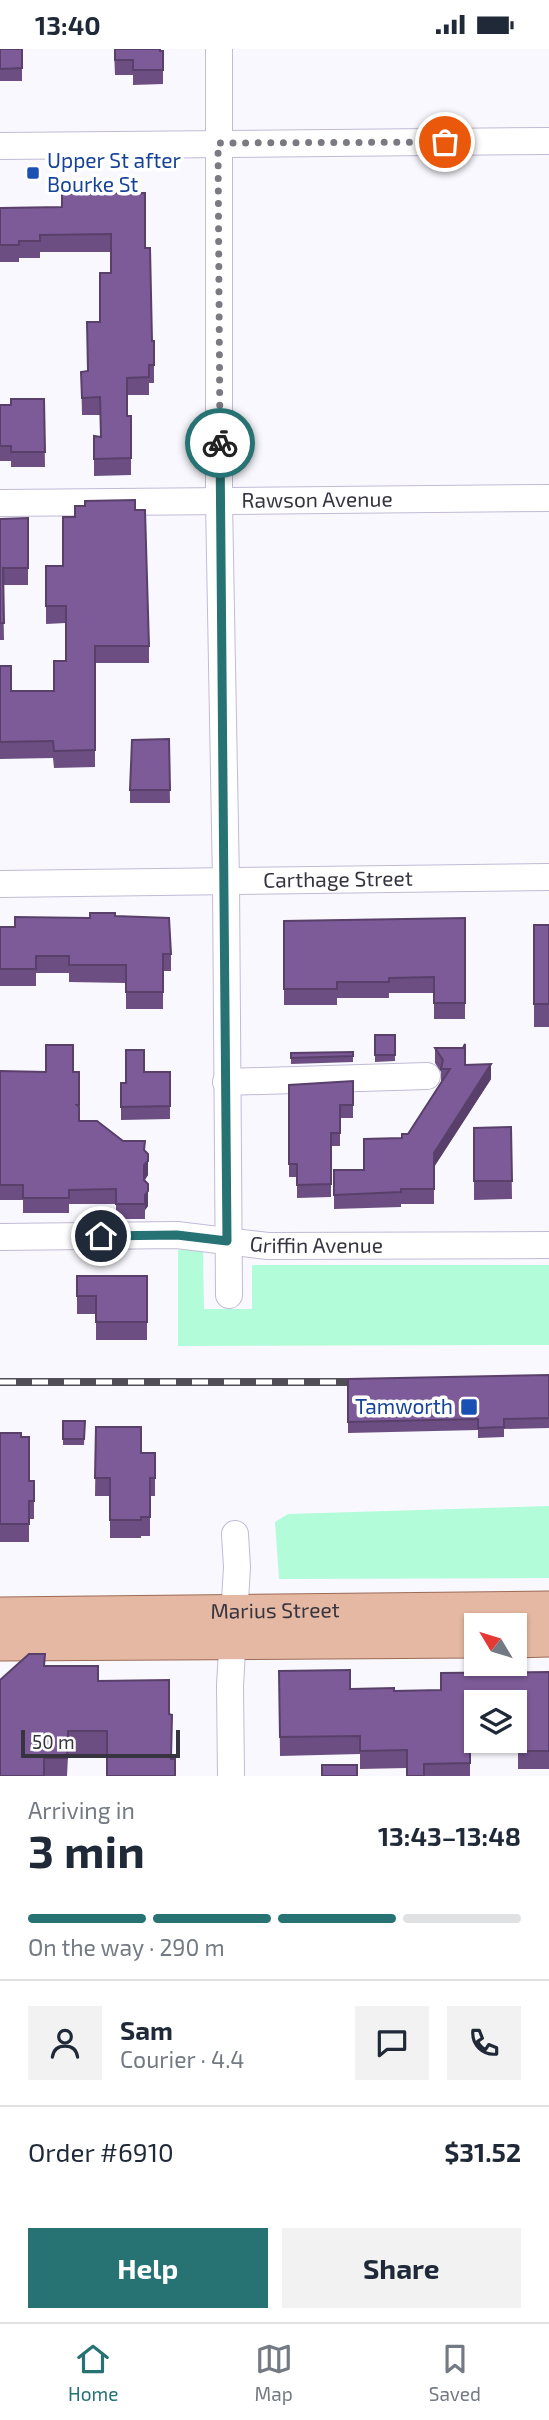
<!DOCTYPE html>
<html lang="en">
<head>
<meta charset="utf-8">
<style>
	body { margin:0; font-family:"Exo 2",sans-serif; background:#f2f2f3; color:#1f2937; height:100vh; display:flex; flex-direction:column; font-size:26px; white-space:nowrap }
	* { box-sizing:border-box; margin:0 }
	p { font-size:23px; color:#747a83 }
	.icon { flex:none; width:38px; height:38px; fill:none; stroke:currentColor; stroke-width:2; stroke-linecap:round; stroke-linejoin:round }
	.map { position:relative; height:1727px; overflow:hidden }
	.sheet { display:flex; flex-direction:column; background:#fff; flex:1 }
	.sheet>* { flex:none }
	.needle { width:46px; rotate:308deg }
	.buttons { position:absolute; left:464px; top:1564px; display:grid; gap:14px }
	.buttons a { display:grid; place-items:center; width:63px; height:63px; border-radius:0px; background:#fff; box-shadow:0 2px 5px #0004; font-size:35px }
	.scale { position:absolute; left:21px; bottom:18px; width:159px; box-sizing:border-box; padding-left:7px; border:4px solid #37343f; border-top:0; font-size:19px; line-height:24px; white-space:nowrap; color:#37343f; -webkit-text-stroke:5px #fff; paint-order:stroke }
	.pin { position:absolute; display:grid; place-items:center; width:60px; height:60px; color:#fff; margin:-30px; border:4px solid #fff; border-radius:50%; box-shadow:0 2px 7px #0007 }
	.courier { position:absolute; display:grid; place-items:center; width:70px; height:70px; margin:-35px; border:5px solid #277273; border-radius:50%; background:#fff; color:#222; box-shadow:0 2px 9px #0007 }
	.headline em { font-style:normal; font-weight:700 }
	.headline div { display:flex; flex-direction:column-reverse }
	.headline { display:flex; align-items:center; justify-content:space-between; height:119px; padding:0 28px }
	h1 { font-size:46px; font-weight:700; line-height:52px }
	.bar { display:grid; grid-template-columns:repeat(4,1fr); gap:10px 7px; align-content:center; height:84px; padding:0 28px }
	.bar i { height:9px; border-radius:5px; background:#e0e1e3 }
	.bar .active { background:#277273 }
	.bar p { grid-column:span 4 }
	.line { display:flex; align-items:center; gap:18px; padding:0 28px; border-top:2px solid #e0e1e3 }
	.line div { flex:1 }
	.round { display:grid; place-items:center; flex:none; width:74px; height:74px; border-radius:0px; background:#f2f2f3 }
	.primary-button { display:flex; gap:14px; margin-top:auto; padding:14px 28px }
	.primary-button a { flex:1; height:80px; border-radius:0px; background:#277273; color:#fff; font-size:28px; font-weight:700; line-height:80px; text-align:center }
	.primary-button a+a { background:#f2f2f3; color:#1f2937 }
	.status { display:flex; justify-content:space-between; align-items:center; height:49px; padding:0 35px; background:#fff; direction:ltr }
	.status svg { height:19px; fill:currentColor }
	.menu { display:flex; justify-content:space-around; align-items:center; height:98px; border-top:2px solid #e0e1e3; background:#fff; font-size:19px; color:#747a83 }
	.menu a { display:grid; justify-items:center; gap:4px }
	.menu .active { color:#277273 }
	.map>svg:first-child { display:block }
	.green { fill:#b2fcda }
	.lines { fill:none; stroke-linecap:round; stroke-linejoin:round }
	.minor-casing { stroke:#c2bad6; stroke-width:28 }
	.major-casing { stroke:#9c6b57; stroke-width:35 }
	.minor { stroke:#fff; stroke-width:26 }
	.major { stroke:#e4b8a2; stroke-width:33 }
	.rail-casing { stroke:#514e58; stroke-width:8 }
	.rail { stroke:#fff; stroke-width:5; stroke-dasharray:16; stroke-linecap:butt }
	.wall { fill:#6c4e83; fill-rule:evenodd }
	.shaded-wall { fill:#58406a }
	.building { fill:#7d5b98; stroke:#58406a; stroke-width:2 }
	.done { stroke:#7b7982; stroke-width:7; stroke-dasharray:0 12.6 }
	.route { stroke:#277273; stroke-width:9 }
	.transit-dot { fill:#1a4fb4; stroke:#fff; stroke-width:2.5 }
	.labels { text-anchor:middle; stroke-width:7; stroke-linejoin:round; paint-order:stroke }
	.transit-label { font-size:21px; fill:#164399; stroke:#fff; text-anchor:start }
	.street-label { font-size:21px; fill:#37343f; stroke:#fff }
</style>
</head>
<body>
<div class="status"><b>13:40</b><svg viewBox="0 0 49 12"><path d="M0 12V9h3v3zM5 12V6h3v6zM10 12V3h3v9zM15 12V0h3v12zM26 1h20v11H26zM47 4h2v5h-2z"/></svg></div>
<div class="map">
<svg width="549" height="1727" viewBox="0 0 549 1727">
	<rect width="100%" height="100%" fill="#f9f8fe"/>
	<g class="green">
		<polygon points="178,1201 203,1201 204,1260 252,1260 252,1216 549,1216 549,1296 178,1297"/>
		<polygon points="549,1457 549,1529 279,1530 275,1473 288,1465"/>
	</g>
	<g class="lines">
		<defs>
			<g id="minor">
				<polyline points="219,0 219,453 226,833 229,1246"/>
				<polyline points="0,97 549,92"/>
				<path id="s1" d="M0 454 549 449"/>
				<path id="s2" d="M0 835 549 828"/>
				<polyline points="226,1033 427,1027"/>
				<path id="s3" d="M0 1188 177 1186 268 1197 549 1196"/>
				<polyline points="231,1727 230,1636 237,1518 235,1485"/>
			</g>
			<g id="major">
				<path id="s4" d="M0 1565 549 1559"/>
				<polyline points="514,1592 549,1591"/>
				<polyline points="0,1595 476,1592"/>
			</g>
		</defs>
		<use href="#minor" class="minor-casing"/>
		<use href="#major" class="major-casing"/>
		<use href="#minor" class="minor"/>
		<use href="#major" class="major"/>
		<defs>
			<polyline id="rail" points="0,1333 367,1333"/>
		</defs>
		<use href="#rail" class="rail-casing"/>
		<use href="#rail" class="rail"/>
	</g>
	<g class="wall">
		<rect x="0" y="0" width="22" height="32"/>
		<polygon points="114,0 163,2 163,35 133,36 133,26 115,26"/>
		<polygon points="62,158 145,199 152,292 154,292 154,334 149,334 149,346 127,346 127,367 131,367 131,426 94,427 94,387 101,388 100,366 82,366 81,323 88,322 100,273 111,224 111,203 40,203 40,209 19,209 19,213 0,213 0,159"/>
		<polygon points="44,350 45,418 11,418 11,412 0,412 0,356 11,356"/>
		<polygon points="135,461 149,597 149,614 95,614 95,718 54,719 53,709 0,710 0,617 11,642 54,642 66,612 66,574 46,575 46,517 63,517 75,468"/>
		<polygon points="28,469 28,536 3,536 4,591 0,591 0,470"/>
		<polygon points="169,690 170,754 130,754 130,741"/>
		<polygon points="115,867 171,905 171,922 163,922 163,960 126,960 126,934 69,933 69,924 36,924 36,937 0,937 0,878 15,878 90,869"/>
		<polygon points="465,869 465,970 434,970 434,944 389,944 389,949 337,949 337,956 284,956 284,872"/>
		<rect x="534" y="876" width="15" height="102"/>
		<polygon points="375,986 395,986 395,1012 375,1013"/>
		<polygon points="435,999 491,1030 434,1118 434,1155 401,1155 401,1158 334,1160 334,1121 364,1121 408,1085 441,1034 441,1023 435,1014"/>
		<polygon points="353,1003 353,1013 291,1015 291,1004"/>
		<polygon points="0,1022 79,1023 79,1072 123,1092 144,1101 148,1105 148,1126 145,1131 148,1157 145,1161 145,1170 116,1170 116,1155 69,1155 69,1164 23,1164 23,1151 0,1151"/>
		<polygon points="144,1023 170,1023 170,1070 121,1071 121,1034 126,1034"/>
		<polygon points="353,1032 353,1069 340,1069 340,1097 331,1097 331,1148 297,1149 297,1128 289,1128 289,1036"/>
		<polygon points="511,1078 512,1150 474,1151 474,1079"/>
		<polygon points="77,1227 147,1227 147,1291 96,1291 96,1265 77,1265"/>
		<polygon points="549,1326 549,1379 504,1380 504,1388 478,1389 478,1381 348,1384 348,1330"/>
		<polygon points="63,1372 85,1372 84,1396 63,1396"/>
		<polygon points="96,1378 141,1404 155,1404 155,1447 150,1447 150,1487 141,1487 141,1489 110,1489 110,1447 95,1447"/>
		<polygon points="0,1384 29,1432 34,1432 34,1470 29,1470 29,1493 0,1493"/>
		<polygon points="45,1617 98,1632 169,1631 107,1708 68,1707 67,1727 0,1727"/>
		<path d="M279 1622 350 1640 394 1642 441 1641 549 1623V1720H518V1696L470 1697V1727H407V1719L360 1720V1705L280 1707ZM476 1654H514V1692H476Z"/>
	</g>
	<g class="shaded-wall">
		<polygon points="491,1015 491,1030 434,1118 434,1104"/>
		<polygon points="148,1112 148,1126 144,1131 144,1116"/>
		<polygon points="148,1142 148,1157 145,1161 145,1146"/>
	</g>
	<g class="building">
		<polygon points="0,0 22,0 22,19 0,20"/>
		<polygon points="115,0 160,0 160,2 163,2 163,21 133,21 133,11 115,11"/>
		<polygon points="145,144 145,199 150,199 152,292 154,292 154,316 149,316 149,328 127,329 127,367 131,367 131,409 94,410 94,387 101,388 100,348 82,349 81,323 88,322 87,273 100,273 100,224 111,224 111,185 40,186 40,192 19,192 19,196 0,196 0,159 62,158 62,145"/>
		<polygon points="11,350 44,350 45,403 11,403 11,397 0,397 0,356 11,356"/>
		<polygon points="135,451 135,461 145,461 149,597 95,597 95,701 54,702 53,692 0,693 0,617 11,617 11,642 54,642 54,612 66,612 66,557 46,557 46,517 63,517 63,468 75,468 75,457 85,457 85,452"/>
		<polygon points="28,469 28,519 3,519 4,574 0,574 0,470"/>
		<polygon points="169,690 170,741 130,741 132,691"/>
		<polygon points="90,864 115,864 115,867 169,869 171,905 163,905 163,943 126,943 126,916 69,916 69,907 36,907 36,920 0,920 0,878 15,878 15,868 90,869"/>
		<polygon points="465,869 465,954 434,954 434,928 389,929 389,933 337,933 337,940 284,940 284,872"/>
		<rect x="534" y="876" width="15" height="79"/>
		<rect x="375" y="986" width="20" height="20"/>
		<polygon points="465,995 465,1016 491,1015 434,1104 434,1140 401,1140 401,1143 334,1146 334,1121 364,1121 364,1090 402,1089 402,1085 408,1085 450,1020 441,1020 443,1011 435,999 463,999"/>
		<polygon points="46,996 73,996 73,1023 79,1023 79,1056 77,1056 79,1058 79,1072 97,1072 123,1092 145,1092 144,1101 148,1105 148,1112 144,1116 144,1131 148,1135 148,1142 145,1146 145,1155 116,1155 116,1140 69,1141 69,1149 23,1149 23,1136 0,1136 0,1022 46,1023"/>
		<polygon points="126,1001 144,1001 144,1023 170,1023 170,1057 121,1058 121,1034 126,1034"/>
		<polygon points="353,1003 353,1007 291,1009 291,1004"/>
		<polygon points="353,1032 353,1056 340,1056 340,1084 331,1084 331,1135 297,1136 297,1115 289,1115 289,1036"/>
		<polygon points="511,1078 512,1132 474,1132 474,1079"/>
		<polygon points="77,1227 147,1227 147,1273 96,1273 96,1247 77,1247"/>
		<polygon points="549,1326 549,1369 504,1370 504,1378 478,1379 478,1370 348,1373 348,1330"/>
		<polygon points="63,1372 85,1372 84,1390 63,1390"/>
		<polygon points="96,1378 141,1378 141,1404 155,1404 155,1429 150,1429 150,1468 141,1468 141,1471 110,1471 110,1429 95,1429"/>
		<polygon points="0,1384 21,1384 21,1388 29,1388 29,1432 34,1432 34,1452 29,1452 29,1475 0,1475"/>
		<polygon points="29,1605 45,1605 44,1617 98,1617 98,1632 169,1631 169,1665 172,1666 171,1710 175,1710 175,1727 107,1727 107,1682 68,1682 67,1709 44,1709 44,1727 0,1727 0,1631"/>
		<polygon points="350,1621 350,1640 394,1639 394,1642 441,1641 441,1624 549,1623 549,1702 518,1702 518,1678 514,1678 514,1654 476,1654 476,1679 470,1679 470,1714 424,1715 424,1727 407,1727 407,1701 360,1702 360,1687 280,1688 279,1622"/>
		<rect x="322" y="1716" width="35" height="11"/>
	</g>
	<g class="lines">
		<polyline class="done" points="220,394 218,94 445,93"/>
		<polyline class="route" points="101,1187 177,1186 227,1192 220,394"/>
	</g>
	<g class="transit-dot">
		<rect x="26" y="117" width="14" height="14" rx="3.5"/>
		<rect x="460" y="1349" width="18" height="18" rx="3.5"/>
	</g>
	<g class="labels">
		<g class="transit-label">
			<text x="47" y="119">Upper St after<tspan x="47" dy="24">Bourke St</tspan></text>
			<text x="453" y="1365" text-anchor="end">Tamworth</text>
		</g>
		<g class="street-label">
			<text dy="7" stroke="none"><textPath href="#s1" startOffset="317">Rawson Avenue</textPath></text>
			<text dy="7" stroke="none"><textPath href="#s2" startOffset="338">Carthage Street</textPath></text>
			<text dy="7" stroke="none"><textPath href="#s3" startOffset="317">Griffin Avenue</textPath></text>
			<text dy="7" stroke="none"><textPath href="#s4" startOffset="275">Marius Street</textPath></text>
		</g>
	</g>
</svg>
<div class="buttons">
<a><svg class="needle" viewBox="-14 -14 28 28"><path d="M0-13l5 13h-10z" fill="#e53935"/><path d="M0 13l5-13h-10z" fill="#747a83"/></svg></a>
<a><svg class="icon" aria-label="layers" viewBox="0 0 24 24"><path d="M12 4l9 5-9 5-9-5zM3 14l9 5 9-5"/></svg></a>
</div>
<div class="scale">50 m</div>
<div class="pin" style="left:445px;top:93px;background:#ea580c"><svg class="icon" aria-label="bag" viewBox="0 0 24 24"><path d="M5 8h14l-1 12H6zM9 8a3 3 0 0 1 6 0"/></svg></div>
<div class="pin" style="left:101px;top:1187px;background:#1f2937"><svg class="icon" aria-label="home" viewBox="0 0 24 24"><path d="M3 11l9-7 9 7M6 9v11h12V9"/></svg></div>
<div class="courier" style="left:220px;top:394px"><svg class="icon" aria-label="bike" viewBox="0 0 24 24"><circle cx="6" cy="16" r="4"/><circle cx="18" cy="16" r="4"/><path d="M6 16l4-8h5l3 8M10 8l3 8H6M13 5h3"/></svg></div>
</div>
<section class="sheet">
<div class="headline"><div><h1>3 min</h1><p>Arriving in</p></div><em>13:43–13:48</em></div>
<div class="bar"><i class="active"></i><i class="active"></i><i class="active"></i><i></i><p>On the way · 290 m</p></div>
<div class="line" style="height:126px"><a class="round"><svg class="icon" aria-label="person" viewBox="0 0 24 24"><circle cx="12" cy="8" r="4"/><path d="M4 21q1-7 8-7t8 7"/></svg></a><div><b>Sam</b><p>Courier · 4.4</p></div><a class="round"><svg class="icon" aria-label="chat" viewBox="0 0 24 24"><path d="M4 5h16v11H9l-5 4z"/></svg></a><a class="round"><svg class="icon" aria-label="phone" viewBox="0 0 24 24"><path d="M5 4h4l2 5-3 2q2 4 5 5l2-3 5 2v4C11 20 4 13 5 4z"/></svg></a></div>
<div class="line" style="height:91px"><div>Order #6910</div><b>$31.52</b></div>
<div class="primary-button"><a>Help</a><a>Share</a></div>
</section>
<nav class="menu">
<a class="active"><svg class="icon" aria-label="home" viewBox="0 0 24 24"><path d="M3 11l9-7 9 7M6 9v11h12V9"/></svg>Home</a>
<a><svg class="icon" aria-label="map" viewBox="0 0 24 24"><path d="M3 6l6-2 6 2 6-2v14l-6 2-6-2-6 2zM9 4v14M15 6v14"/></svg>Map</a>
<a><svg class="icon" aria-label="saved" viewBox="0 0 24 24"><path d="M7 4h10v16l-5-4-5 4z"/></svg>Saved</a>
</nav>
</body>
</html>
